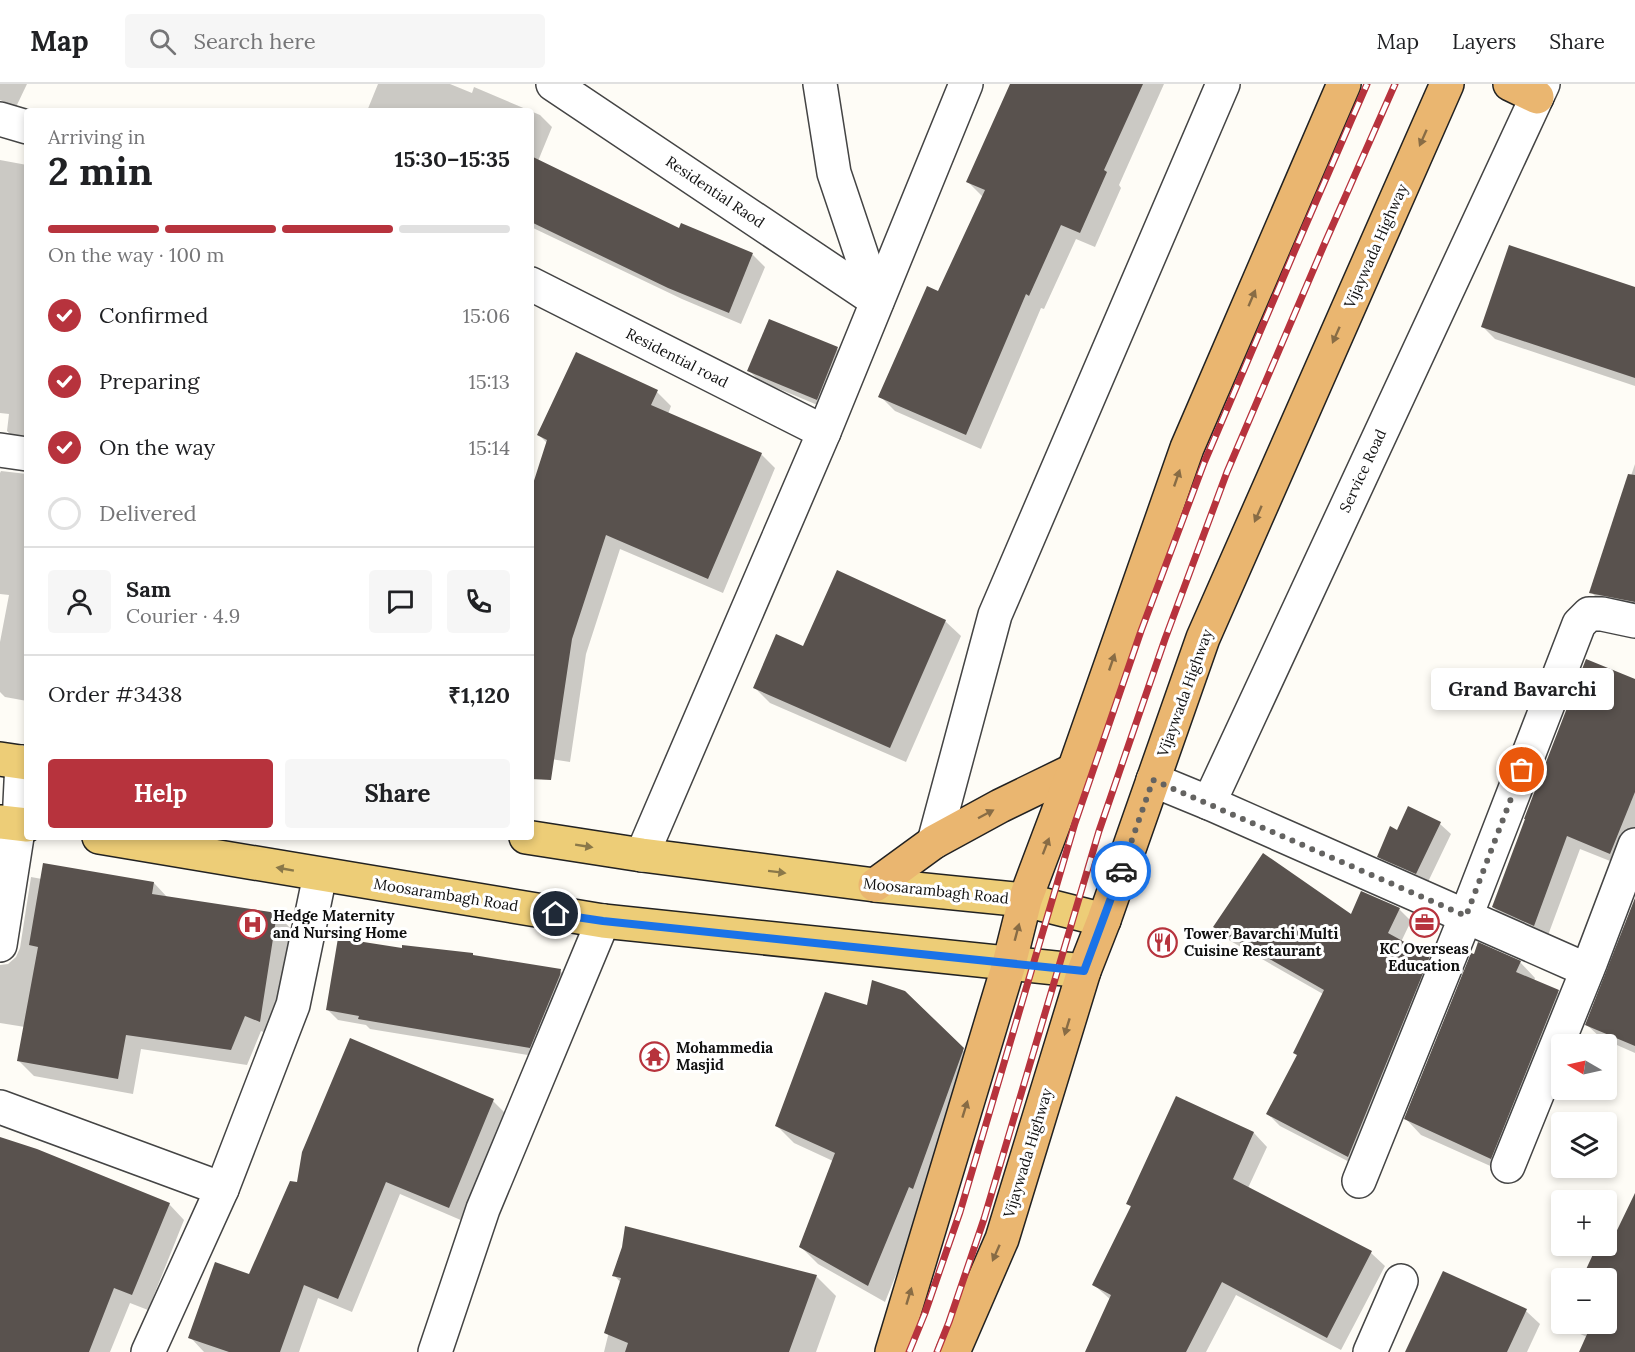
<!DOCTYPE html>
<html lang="en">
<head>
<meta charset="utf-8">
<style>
	body { margin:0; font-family:Lora,serif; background:#f6f6f6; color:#202124; height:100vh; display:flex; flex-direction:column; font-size:22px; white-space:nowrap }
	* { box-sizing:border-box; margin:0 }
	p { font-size:20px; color:#757577 }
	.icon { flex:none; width:33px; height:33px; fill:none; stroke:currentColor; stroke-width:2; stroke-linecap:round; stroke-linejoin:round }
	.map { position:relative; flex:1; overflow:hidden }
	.panel { position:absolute; left:24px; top:24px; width:510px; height:732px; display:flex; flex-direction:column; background:#fff; border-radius:6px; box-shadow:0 3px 9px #0003 }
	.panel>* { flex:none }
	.needle { width:39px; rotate:279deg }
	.controls { position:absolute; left:1551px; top:950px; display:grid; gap:12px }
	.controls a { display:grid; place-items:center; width:66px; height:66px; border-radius:6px; background:#fff; box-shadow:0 3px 9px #0003; font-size:30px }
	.pin { position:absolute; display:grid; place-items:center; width:51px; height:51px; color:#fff; margin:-26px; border:3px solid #fff; border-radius:50%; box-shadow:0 2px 6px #0007 }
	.courier { position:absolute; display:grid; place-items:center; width:60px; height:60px; margin:-30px; border:4px solid #1a73e8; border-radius:50%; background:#fff; color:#222; box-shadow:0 2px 8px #0007 }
	.bubble { position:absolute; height:42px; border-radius:6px; background:#fff; box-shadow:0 3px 9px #0003; font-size:20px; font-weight:700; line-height:42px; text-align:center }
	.head em { font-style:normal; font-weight:700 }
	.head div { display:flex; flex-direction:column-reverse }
	.head { display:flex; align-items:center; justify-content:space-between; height:102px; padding:0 24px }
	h1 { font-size:39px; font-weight:700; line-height:45px }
	.bar { display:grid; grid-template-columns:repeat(4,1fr); gap:9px 6px; align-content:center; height:72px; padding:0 24px }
	.bar i { height:8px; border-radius:4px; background:#e0e0e0 }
	.bar .current { background:#b7333d }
	.bar p { grid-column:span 4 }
	.line { display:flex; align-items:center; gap:15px; padding:0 24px; border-top:2px solid #e0e0e0 }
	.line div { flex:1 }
	.round { display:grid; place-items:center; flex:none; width:63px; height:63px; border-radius:6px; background:#f6f6f6 }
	ol { padding:0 24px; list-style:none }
	li { display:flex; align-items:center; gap:18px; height:66px }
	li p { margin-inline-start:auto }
	li .icon { padding:6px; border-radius:50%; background:#b7333d; color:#fff; stroke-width:4 }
	li:last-child { color:#757577 }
	li i { width:33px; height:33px; border:3px solid #e0e0e0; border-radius:50% }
	.button { display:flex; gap:12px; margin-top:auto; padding:12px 24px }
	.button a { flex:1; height:69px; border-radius:6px; background:#b7333d; color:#fff; font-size:24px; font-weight:700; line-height:69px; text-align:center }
	.button a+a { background:#f6f6f6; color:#202124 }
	header { display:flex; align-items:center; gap:36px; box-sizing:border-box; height:84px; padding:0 30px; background:#fff; border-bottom:2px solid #e0e0e0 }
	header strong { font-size:28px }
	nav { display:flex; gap:33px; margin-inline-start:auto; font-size:21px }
	.search { width:420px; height:54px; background:#f6f6f6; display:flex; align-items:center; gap:15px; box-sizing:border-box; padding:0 21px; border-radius:6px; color:#757577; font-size:22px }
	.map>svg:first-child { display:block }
	.shadow { fill:#0003 }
	.building { fill:#59524e }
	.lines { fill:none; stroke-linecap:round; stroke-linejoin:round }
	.minor-casing { stroke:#444; stroke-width:36 }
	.primary-casing { stroke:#222; stroke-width:36 }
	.trunk-casing { stroke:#222; stroke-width:36 }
	.minor { stroke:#fff; stroke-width:33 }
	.primary { stroke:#edcd77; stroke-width:33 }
	.trunk { stroke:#eab670; stroke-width:33 }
	.rail-casing { stroke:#b7333d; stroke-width:7 }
	.rail { stroke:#fff; stroke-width:4.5; stroke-dasharray:14; stroke-linecap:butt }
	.oneway { fill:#886c45 }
	.oneway2 { fill:#8a7849 }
	.done { stroke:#646361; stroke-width:6; stroke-dasharray:0 10.8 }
	.route { stroke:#1a73e8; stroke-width:8 }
	.labels { text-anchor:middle; stroke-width:6; stroke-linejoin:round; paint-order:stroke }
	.street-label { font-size:15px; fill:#111; stroke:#fff }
	.poi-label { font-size:15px; font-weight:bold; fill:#111; stroke:#fff; text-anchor:start }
</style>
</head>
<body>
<header>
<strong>Map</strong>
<div class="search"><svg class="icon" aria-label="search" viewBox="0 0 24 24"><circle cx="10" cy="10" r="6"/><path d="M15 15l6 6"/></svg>Search here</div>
<nav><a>Map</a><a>Layers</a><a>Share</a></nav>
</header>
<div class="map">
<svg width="1635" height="1268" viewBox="0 0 1635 1268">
	<rect width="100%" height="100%" fill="#fefcf6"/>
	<g class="shadow">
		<polygon points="0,0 27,0 16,23 0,16"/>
		<polygon points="378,0 450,0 472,9 474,3 540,31 552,43 538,77 680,146 681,141 753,171 765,183 741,240 682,215 531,143 531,27 367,27"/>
		<polygon points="1012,0 1164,0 1119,101 1121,104 1095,163 1076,155 1044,225 1041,224 981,365 895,327 880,312 939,208 983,113 968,98"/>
		<polygon points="0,76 27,81 27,361 20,360 7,347 9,330 0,329"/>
		<polygon points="1635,205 1635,302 1495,255 1483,243"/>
		<polygon points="769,237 837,265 848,275 827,325 760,297 749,287"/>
		<polygon points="657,308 671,322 668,330 761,370 775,384 723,509 620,465 586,570 570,678 531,672 531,411 548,360 539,351"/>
		<polygon points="1635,380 1635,527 1603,520 1591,508"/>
		<polygon points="1,387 27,390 27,617 5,613 0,608 0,558 9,511 0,510 0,389"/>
		<polygon points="945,537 961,552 906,678 770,619 755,604 804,564"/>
		<polygon points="1635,597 1635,762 1625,783 1580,765 1547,854 1507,837 1493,823"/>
		<polygon points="1409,724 1440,740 1451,750 1427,800 1389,783 1378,772 1398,748"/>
		<polygon points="31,793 42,795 154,799 168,814 277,830 292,846 276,953 261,947 247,981 141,965 133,1010 34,992 19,977 25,943 0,939 0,881 8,880 16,873 20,864"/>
		<polygon points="1635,817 1635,969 1601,954 1587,941"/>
		<polygon points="1399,825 1411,837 1401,858 1429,873 1441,885 1361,1084 1280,1042 1268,1030 1298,972 1323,910 1227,855 1215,843 1351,832"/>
		<polygon points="403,866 474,872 560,887 571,897 540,973 370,945 366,941 338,936 327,925"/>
		<polygon points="1520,878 1535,894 1534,897 1558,908 1573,923 1506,1089 1421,1051 1406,1035"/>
		<polygon points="904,908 980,983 885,1218 818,1180 800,1162 833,1077 794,1059 777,1042 869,923"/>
		<polygon points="351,956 493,1017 507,1031 463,1137 400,1110 352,1228 318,1214 299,1268 204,1268 190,1253 250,1192 298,1100"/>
		<polygon points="1177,1014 1254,1049 1267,1063 1248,1104 1371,1169 1385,1182 1341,1266 1236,1211 1206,1268 1087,1268 1111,1216 1094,1201 1132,1124 1128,1120"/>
		<polygon points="0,1054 169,1120 184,1136 148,1226 130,1219 110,1268 0,1268"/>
		<polygon points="1635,1112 1635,1268 1580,1268 1587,1253 1578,1249 1568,1239 1606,1239 1606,1194 1583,1194 1606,1173"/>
		<polygon points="614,1191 816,1192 836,1212 816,1268 604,1268 621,1199"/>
		<polygon points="1526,1227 1540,1240 1527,1268 1407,1268"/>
	</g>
	<g class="building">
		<polygon points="1010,0 1143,0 1104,86 1107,88 1080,149 1061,141 1029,212 1026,210 966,351 878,313 927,202 938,207 985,106 966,98"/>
		<polygon points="531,72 679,144 681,139 753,169 729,229 668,204 531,138"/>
		<polygon points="1509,161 1635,203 1635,294 1481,243"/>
		<polygon points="769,235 838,263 817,316 747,287"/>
		<polygon points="576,268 658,306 651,321 762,369 708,495 606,451 572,555 551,696 531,695 531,406 547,356 537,351"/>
		<polygon points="1628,390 1635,391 1635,518 1589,509"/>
		<polygon points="837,486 946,536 890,664 753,604 776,550 803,562"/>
		<polygon points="1586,575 1635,595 1635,708 1610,770 1567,752 1534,842 1492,823 1525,735 1524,735"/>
		<polygon points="1408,722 1441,738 1416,790 1377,773 1390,742 1397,746"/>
		<polygon points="1263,769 1351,830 1361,807 1400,824 1388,849 1430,872 1348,1073 1266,1030 1297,971 1293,969 1324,906 1213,843"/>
		<polygon points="43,779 154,798 152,810 277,829 260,938 245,932 231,966 126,951 118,995 17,977 38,863 29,861"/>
		<polygon points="1635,814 1635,962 1585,941"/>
		<polygon points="338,854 402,864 402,861 473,869 473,871 561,885 560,891 530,964 358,935 359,932 326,926"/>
		<polygon points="1478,858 1521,877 1516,888 1559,906 1491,1075 1404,1035 1471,869 1474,870"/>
		<polygon points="872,896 905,907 964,964 913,1105 909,1103 868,1202 799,1163 835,1069 775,1042 825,908 867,921"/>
		<polygon points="350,954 494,1015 449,1124 386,1098 338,1215 304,1201 280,1268 229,1268 188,1254 215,1178 249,1190 290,1097 297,1098 302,1068"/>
		<polygon points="1176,1012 1254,1048 1233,1095 1372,1167 1327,1254 1222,1198 1186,1268 1085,1268 1111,1211 1092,1201 1131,1122 1126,1120"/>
		<polygon points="0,1053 37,1065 170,1119 132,1211 114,1204 89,1268 0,1268"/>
		<polygon points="1635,1109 1635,1268 1579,1268 1588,1248 1569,1239 1606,1239 1606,1194 1582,1194 1595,1166 1605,1171"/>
		<polygon points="625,1142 817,1191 789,1268 625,1268 628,1259 604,1249 621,1194 612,1192 622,1163"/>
		<polygon points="1443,1187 1527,1225 1507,1268 1405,1268"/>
	</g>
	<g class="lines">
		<defs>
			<g id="minor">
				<polyline points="553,0 877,217"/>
				<polyline points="820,0 834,89 877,217"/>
				<polyline points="0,35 27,43"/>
				<polyline points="531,200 824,348"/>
				<polyline points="0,366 27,370"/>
				<polyline points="1153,696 1209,719 1543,0"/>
				<polyline points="1209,719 1587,886"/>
				<polyline points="934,758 995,531 1223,0"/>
				<polyline points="642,771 824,348 966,0"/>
				<polyline points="0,861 19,740 22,678"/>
				<polyline points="0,1023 222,1105"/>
				<polyline points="1508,1082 1591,877 1635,761"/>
				<polyline points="1359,1097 1466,832 1579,540 1589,530 1602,530 1635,537"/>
				<polyline points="148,1268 222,1105 293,921 320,791"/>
				<polyline points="435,1268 483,1125 603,837"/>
				<polyline points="1370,1268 1401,1197"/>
			</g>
			<g id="primary">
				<polyline points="0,675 27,679"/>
				<polyline points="0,738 27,741"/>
				<polyline points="99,753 603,837 1084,887"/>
				<polyline points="526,753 642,771 875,801 1025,816 1104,836"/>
			</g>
			<g id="trunk">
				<polyline points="1510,0 1537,13"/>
				<polyline points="875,801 934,758 1000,722 1074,686"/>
				<polyline points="892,1268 1009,880 1025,816 1074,686 1187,364 1344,0"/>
				<polyline points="953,1268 1002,1155 1084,887 1104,836 1203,554 1447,0"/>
			</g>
		</defs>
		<use href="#minor" class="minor-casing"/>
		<use href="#primary" class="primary-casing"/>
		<use href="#trunk" class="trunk-casing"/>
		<use href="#minor" class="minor"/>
		<use href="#primary" class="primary"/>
		<use href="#trunk" class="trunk"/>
		<defs>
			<g id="rail">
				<polyline points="909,1268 925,1229 960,1128 1075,739 1141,547 1204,379 1301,152 1367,0"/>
				<polyline points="937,1268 949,1238 984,1135 1099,747 1165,555 1227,388 1324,161 1395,0"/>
			</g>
		</defs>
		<use href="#rail" class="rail-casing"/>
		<use href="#rail" class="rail"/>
	</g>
	<defs><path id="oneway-solid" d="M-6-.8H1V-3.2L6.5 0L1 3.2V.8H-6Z" transform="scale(1.5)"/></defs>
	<g class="oneway">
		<use href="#oneway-solid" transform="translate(1423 54) rotate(114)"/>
		<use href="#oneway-solid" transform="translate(1252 214) rotate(-67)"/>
		<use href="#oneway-solid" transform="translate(1336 251) rotate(114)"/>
		<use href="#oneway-solid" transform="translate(1177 394) rotate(-71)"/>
		<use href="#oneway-solid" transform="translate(1258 430) rotate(114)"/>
		<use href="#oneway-solid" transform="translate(1112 578) rotate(-71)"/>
		<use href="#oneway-solid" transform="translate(986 730) rotate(-28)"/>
		<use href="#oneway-solid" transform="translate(1046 762) rotate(-69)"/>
		<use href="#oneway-solid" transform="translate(1017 848) rotate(-75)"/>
		<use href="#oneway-solid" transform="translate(1067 943) rotate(107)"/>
		<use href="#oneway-solid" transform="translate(965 1025) rotate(-73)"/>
		<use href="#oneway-solid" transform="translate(996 1169) rotate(114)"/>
		<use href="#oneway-solid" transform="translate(909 1212) rotate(-73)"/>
	</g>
	<g class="oneway2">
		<use href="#oneway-solid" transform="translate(584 762) rotate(9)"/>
		<use href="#oneway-solid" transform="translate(285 785) rotate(-170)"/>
		<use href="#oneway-solid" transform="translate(777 788) rotate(7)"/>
	</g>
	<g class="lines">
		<polyline class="done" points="1121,787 1153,696 1466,832 1522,686"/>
		<polyline class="route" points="556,830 603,837 1084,887 1121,787"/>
	</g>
	<defs>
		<symbol id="office-ring" viewBox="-11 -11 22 22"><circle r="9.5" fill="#fff" stroke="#b7333d" stroke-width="1.5"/><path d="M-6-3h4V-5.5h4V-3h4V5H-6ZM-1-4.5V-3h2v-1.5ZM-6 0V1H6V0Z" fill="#b7333d"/></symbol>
		<symbol id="hospital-ring" viewBox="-11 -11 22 22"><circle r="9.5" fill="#fff" stroke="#b7333d" stroke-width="1.5"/><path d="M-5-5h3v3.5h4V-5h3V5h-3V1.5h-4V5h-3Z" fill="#b7333d"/></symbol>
		<symbol id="restaurant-ring" viewBox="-11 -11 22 22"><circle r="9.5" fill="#fff" stroke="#b7333d" stroke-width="1.5"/><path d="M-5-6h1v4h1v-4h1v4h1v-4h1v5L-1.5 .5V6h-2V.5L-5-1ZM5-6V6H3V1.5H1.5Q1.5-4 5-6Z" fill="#b7333d"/></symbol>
		<symbol id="temple-ring" viewBox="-11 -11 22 22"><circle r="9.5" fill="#fff" stroke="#b7333d" stroke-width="1.5"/><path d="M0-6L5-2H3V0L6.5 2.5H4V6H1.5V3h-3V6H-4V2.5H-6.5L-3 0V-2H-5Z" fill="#b7333d"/></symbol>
	</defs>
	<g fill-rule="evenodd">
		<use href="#office-ring" x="1408" y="822" width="33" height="33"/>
		<use href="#hospital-ring" x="236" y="824" width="33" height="33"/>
		<use href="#restaurant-ring" x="1146" y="842" width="33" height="33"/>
		<use href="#temple-ring" x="638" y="956" width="33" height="33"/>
	</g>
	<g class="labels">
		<g class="street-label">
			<text transform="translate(715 108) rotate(34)" y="5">Residential Raod</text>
			<text transform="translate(1376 162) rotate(-66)" y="5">Vijaywada Highway</text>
			<text transform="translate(677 274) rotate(27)" y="5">Residential road</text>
			<text transform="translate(1363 387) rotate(-65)" y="5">Service Road</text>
			<text transform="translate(1185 609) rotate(-70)" y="5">Vijaywada Highway</text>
			<text transform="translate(936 807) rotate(6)" y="5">Moosarambagh Road</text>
			<text transform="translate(446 811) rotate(9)" y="5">Moosarambagh Road</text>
			<text transform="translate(1028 1069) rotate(-73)" y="5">Vijaywada Highway</text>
		</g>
		<g class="poi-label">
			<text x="273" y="837">Hedge Maternity<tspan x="273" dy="17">and Nursing Home</tspan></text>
			<text x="1184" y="855">Tower Bavarchi Multi<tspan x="1184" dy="17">Cuisine Restaurant</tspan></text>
			<text x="1424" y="870" text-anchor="middle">KC Overseas<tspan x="1424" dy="17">Education</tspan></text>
			<text x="676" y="969">Mohammedia<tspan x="676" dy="17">Masjid</tspan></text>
		</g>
	</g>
</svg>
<div class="controls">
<a><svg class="needle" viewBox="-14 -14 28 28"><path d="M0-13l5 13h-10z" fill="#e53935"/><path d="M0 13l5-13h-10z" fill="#757577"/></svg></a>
<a><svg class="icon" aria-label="layers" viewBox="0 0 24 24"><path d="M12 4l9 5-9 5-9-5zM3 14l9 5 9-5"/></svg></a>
<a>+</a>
<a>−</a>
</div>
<div class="pin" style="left:1522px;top:686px;background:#ea580c"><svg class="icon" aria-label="bag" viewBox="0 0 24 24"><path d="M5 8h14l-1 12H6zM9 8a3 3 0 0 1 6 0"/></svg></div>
<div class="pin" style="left:556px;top:830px;background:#1f2937"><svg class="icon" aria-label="home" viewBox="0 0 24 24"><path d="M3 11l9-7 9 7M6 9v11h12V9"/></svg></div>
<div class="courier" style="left:1121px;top:787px"><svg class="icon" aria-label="car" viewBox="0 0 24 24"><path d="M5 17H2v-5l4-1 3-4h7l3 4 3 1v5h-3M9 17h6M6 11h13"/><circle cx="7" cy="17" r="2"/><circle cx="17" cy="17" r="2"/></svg></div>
<div class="bubble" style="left:1431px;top:584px;width:183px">Grand Bavarchi</div>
<section class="panel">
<div class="head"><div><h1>2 min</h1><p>Arriving in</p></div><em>15:30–15:35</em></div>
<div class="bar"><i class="current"></i><i class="current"></i><i class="current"></i><i></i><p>On the way · 100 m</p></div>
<ol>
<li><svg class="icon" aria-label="check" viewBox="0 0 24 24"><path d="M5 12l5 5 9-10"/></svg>Confirmed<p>15:06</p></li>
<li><svg class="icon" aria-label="check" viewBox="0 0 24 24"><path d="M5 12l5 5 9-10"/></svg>Preparing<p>15:13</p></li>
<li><svg class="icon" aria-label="check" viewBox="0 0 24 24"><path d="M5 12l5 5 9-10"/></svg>On the way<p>15:14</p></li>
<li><i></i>Delivered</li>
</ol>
<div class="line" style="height:108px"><a class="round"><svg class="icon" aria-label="person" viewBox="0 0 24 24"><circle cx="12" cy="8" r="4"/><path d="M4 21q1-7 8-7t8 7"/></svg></a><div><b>Sam</b><p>Courier · 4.9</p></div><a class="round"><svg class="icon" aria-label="chat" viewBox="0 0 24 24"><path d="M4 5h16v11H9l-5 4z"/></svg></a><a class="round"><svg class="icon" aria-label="phone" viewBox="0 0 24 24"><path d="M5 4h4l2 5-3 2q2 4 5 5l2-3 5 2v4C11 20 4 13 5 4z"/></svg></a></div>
<div class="line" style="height:78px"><div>Order #3438</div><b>₹1,120</b></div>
<div class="button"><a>Help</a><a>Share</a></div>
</section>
</div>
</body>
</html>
